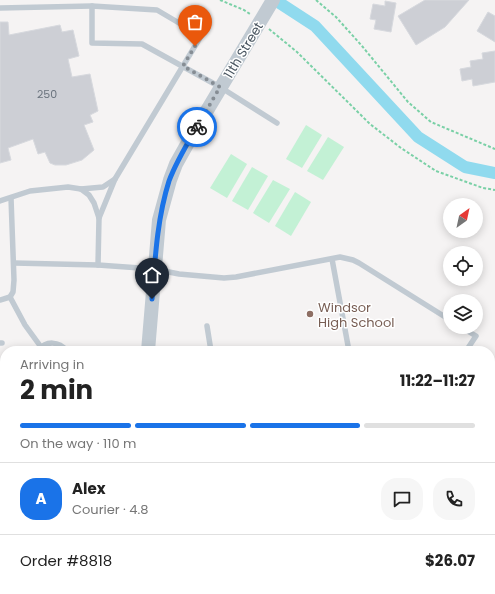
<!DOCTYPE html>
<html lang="en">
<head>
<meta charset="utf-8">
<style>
	body { margin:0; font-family:Poppins,sans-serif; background:#f6f6f6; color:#222; height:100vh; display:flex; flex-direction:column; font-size:15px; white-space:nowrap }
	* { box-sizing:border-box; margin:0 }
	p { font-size:13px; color:#767676 }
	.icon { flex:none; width:22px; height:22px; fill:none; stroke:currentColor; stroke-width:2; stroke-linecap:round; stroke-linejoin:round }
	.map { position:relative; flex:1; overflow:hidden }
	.sheet { position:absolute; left:0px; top:346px; width:495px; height:248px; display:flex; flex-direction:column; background:#fff; border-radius:16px 16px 0 0; box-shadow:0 2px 10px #0003 }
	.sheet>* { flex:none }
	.needle { width:26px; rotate:33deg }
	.fabs { position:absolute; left:443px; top:198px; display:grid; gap:8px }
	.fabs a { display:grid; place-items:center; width:40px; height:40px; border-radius:50%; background:#fff; box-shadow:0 2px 10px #0003; font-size:20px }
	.pin { position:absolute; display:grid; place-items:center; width:34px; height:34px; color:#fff; margin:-41px -17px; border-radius:50% 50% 50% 0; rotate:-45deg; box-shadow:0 0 4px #0007 }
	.pin .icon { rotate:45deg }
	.courier { position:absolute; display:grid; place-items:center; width:40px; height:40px; margin:-20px; border:3px solid #1a73e8; border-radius:50%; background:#fff; color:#222; box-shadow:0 1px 5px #0007 }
	.headline em { font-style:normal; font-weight:700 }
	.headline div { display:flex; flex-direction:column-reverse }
	.headline { display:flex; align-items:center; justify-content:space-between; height:68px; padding:0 20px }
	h1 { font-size:26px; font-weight:700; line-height:30px }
	.bar { display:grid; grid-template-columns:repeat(4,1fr); gap:6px 4px; align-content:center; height:48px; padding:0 20px }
	.bar i { height:5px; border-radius:3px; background:#e0e0e0 }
	.bar .active { background:#1a73e8 }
	.bar p { grid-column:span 4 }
	.line { display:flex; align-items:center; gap:10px; padding:0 20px; border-top:1px solid #e0e0e0 }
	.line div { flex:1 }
	.round { display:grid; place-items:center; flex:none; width:42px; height:42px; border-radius:16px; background:#f6f6f6 }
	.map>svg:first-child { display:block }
	.green { fill:#c3f1d5 }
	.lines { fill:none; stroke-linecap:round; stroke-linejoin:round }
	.canal { stroke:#90daee; stroke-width:12 }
	.building { fill:#cdcfd5; stroke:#d7d9de }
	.path { stroke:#7ad0a6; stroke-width:2; stroke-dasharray:3 2; stroke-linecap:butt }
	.service { stroke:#c1cad2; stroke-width:5.5 }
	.minor { stroke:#c1cad2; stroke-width:11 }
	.tertiary { stroke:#c1cad2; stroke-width:14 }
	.done { stroke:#868d94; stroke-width:4; stroke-dasharray:0 7.2 }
	.route { stroke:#1a73e8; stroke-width:5 }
	.education-dot { fill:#8d6e63; stroke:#fff; stroke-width:1.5 }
	.labels { text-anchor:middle; stroke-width:3; stroke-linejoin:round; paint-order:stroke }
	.number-label { font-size:11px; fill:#6b747e }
	.street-label { font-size:13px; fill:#4a5661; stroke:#fff }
	.education-label { font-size:13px; fill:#785e54; stroke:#fff; text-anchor:start }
</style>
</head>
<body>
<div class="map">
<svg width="495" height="594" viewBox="0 0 495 594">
	<rect width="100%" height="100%" fill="#f5f3f3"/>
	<g class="green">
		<polygon points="306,125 322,135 302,168 286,159"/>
		<polygon points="328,137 344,147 323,180 307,171"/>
		<polygon points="231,154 247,164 227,198 210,188"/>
		<polygon points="252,167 268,176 248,210 232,201"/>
		<polygon points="273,180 290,189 269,223 253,213"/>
		<polygon points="295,192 311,202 291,236 275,226"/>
	</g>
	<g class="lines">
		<polyline class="canal" points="275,0 315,26 418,137 465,167 495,173"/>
	</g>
	<g class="building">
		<polygon points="425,0 469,0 445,27 416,45 398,16"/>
		<polygon points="385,1 396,3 391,32 374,29 376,20 370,19 373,4 385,6"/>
		<polygon points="488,12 495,16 495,42 477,31"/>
		<polygon points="0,22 8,22 9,35 60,25 62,32 73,30 79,56 68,59 72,77 90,74 98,111 90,115 93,122 84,125 94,150 82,160 66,165 55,165 50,163 45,152 38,154 33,139 8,148 11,160 0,163"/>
		<polygon points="495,51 495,82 473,86 472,79 462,81 460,69 471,67 470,61 483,59 482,53"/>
	</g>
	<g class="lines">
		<g class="path">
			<polyline points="220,0 244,10 250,14"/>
			<polyline points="316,0 336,17 362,46 408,102 431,122 495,149"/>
			<polyline points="269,29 297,52 370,124 401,148 436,171 483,188 495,190"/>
		</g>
		<g class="service">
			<polyline points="0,8 92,6"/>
			<polyline points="81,189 103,187 115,179"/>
			<polyline points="0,201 30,191 68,187 81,189 89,195 94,203 99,218 98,265"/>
			<polyline points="99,218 115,179 201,36 157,10 92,6 92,43 142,44 220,87 277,123"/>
			<polyline points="332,259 349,351"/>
			<polyline points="14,263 98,265 154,269 179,274 224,278 236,277 340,257 353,260 359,263 450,320"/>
			<polyline points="10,297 25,325 41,347"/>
			<polyline points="0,300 10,297 13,292 14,280 11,198"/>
			<polyline points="207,326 211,351"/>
			<polyline points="461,327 476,336 466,351"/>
			<polyline points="0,343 2,343"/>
			<path d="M38 351C46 340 59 341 67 351"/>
			<polyline points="0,553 5,545"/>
			<polyline points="253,589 254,594"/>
		</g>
		<g class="minor">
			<polyline points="0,527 5,531"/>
			<polyline points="96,589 103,594"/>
		</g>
		<g class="tertiary">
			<polyline points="148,351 159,220 170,180 176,164 190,139 273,0"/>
			<polyline points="46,594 49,589"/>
		</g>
	</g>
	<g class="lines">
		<polyline class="done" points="195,46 183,66 220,87 197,127"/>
		<path class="route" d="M152 299C155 260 157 219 169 181 176 162 187 144 197 127"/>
	</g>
	<circle class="education-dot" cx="310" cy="314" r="4"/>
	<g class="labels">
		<g class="number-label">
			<text x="47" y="98">250</text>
		</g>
		<g class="street-label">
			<text transform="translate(243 50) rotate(-59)" y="5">11th Street</text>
		</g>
		<g class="education-label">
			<text x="318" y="312">Windsor<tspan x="318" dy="15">High School</tspan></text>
		</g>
	</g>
</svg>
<div class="fabs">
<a><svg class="needle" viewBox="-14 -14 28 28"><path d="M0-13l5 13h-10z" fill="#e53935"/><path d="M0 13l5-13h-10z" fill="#767676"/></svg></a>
<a><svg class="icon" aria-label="locate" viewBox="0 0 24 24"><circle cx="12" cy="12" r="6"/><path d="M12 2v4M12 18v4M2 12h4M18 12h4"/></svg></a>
<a><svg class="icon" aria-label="layers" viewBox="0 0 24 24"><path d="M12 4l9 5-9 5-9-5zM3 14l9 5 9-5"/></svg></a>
</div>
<div class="pin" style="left:195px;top:46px;background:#ea580c"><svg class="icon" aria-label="bag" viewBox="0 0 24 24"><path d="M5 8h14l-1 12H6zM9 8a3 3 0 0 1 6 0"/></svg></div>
<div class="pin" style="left:152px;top:299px;background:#1f2937"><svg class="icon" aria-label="home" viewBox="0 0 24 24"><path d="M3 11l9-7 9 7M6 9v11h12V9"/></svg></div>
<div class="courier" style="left:197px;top:127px"><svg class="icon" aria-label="bike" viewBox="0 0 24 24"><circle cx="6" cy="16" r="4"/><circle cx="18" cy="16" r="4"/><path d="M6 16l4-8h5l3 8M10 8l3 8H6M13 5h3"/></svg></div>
<section class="sheet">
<div class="headline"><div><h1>2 min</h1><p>Arriving in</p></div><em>11:22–11:27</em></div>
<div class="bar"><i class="active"></i><i class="active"></i><i class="active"></i><i></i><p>On the way · 110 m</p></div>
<div class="line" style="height:72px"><b class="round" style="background:#1a73e8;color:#fff">A</b><div><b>Alex</b><p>Courier · 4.8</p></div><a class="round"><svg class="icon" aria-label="chat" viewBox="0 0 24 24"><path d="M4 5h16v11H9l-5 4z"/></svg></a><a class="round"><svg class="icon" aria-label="phone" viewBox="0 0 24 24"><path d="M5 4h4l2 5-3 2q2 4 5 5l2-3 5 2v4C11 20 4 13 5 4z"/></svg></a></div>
<div class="line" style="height:52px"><div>Order #8818</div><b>$26.07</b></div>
</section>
</div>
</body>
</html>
